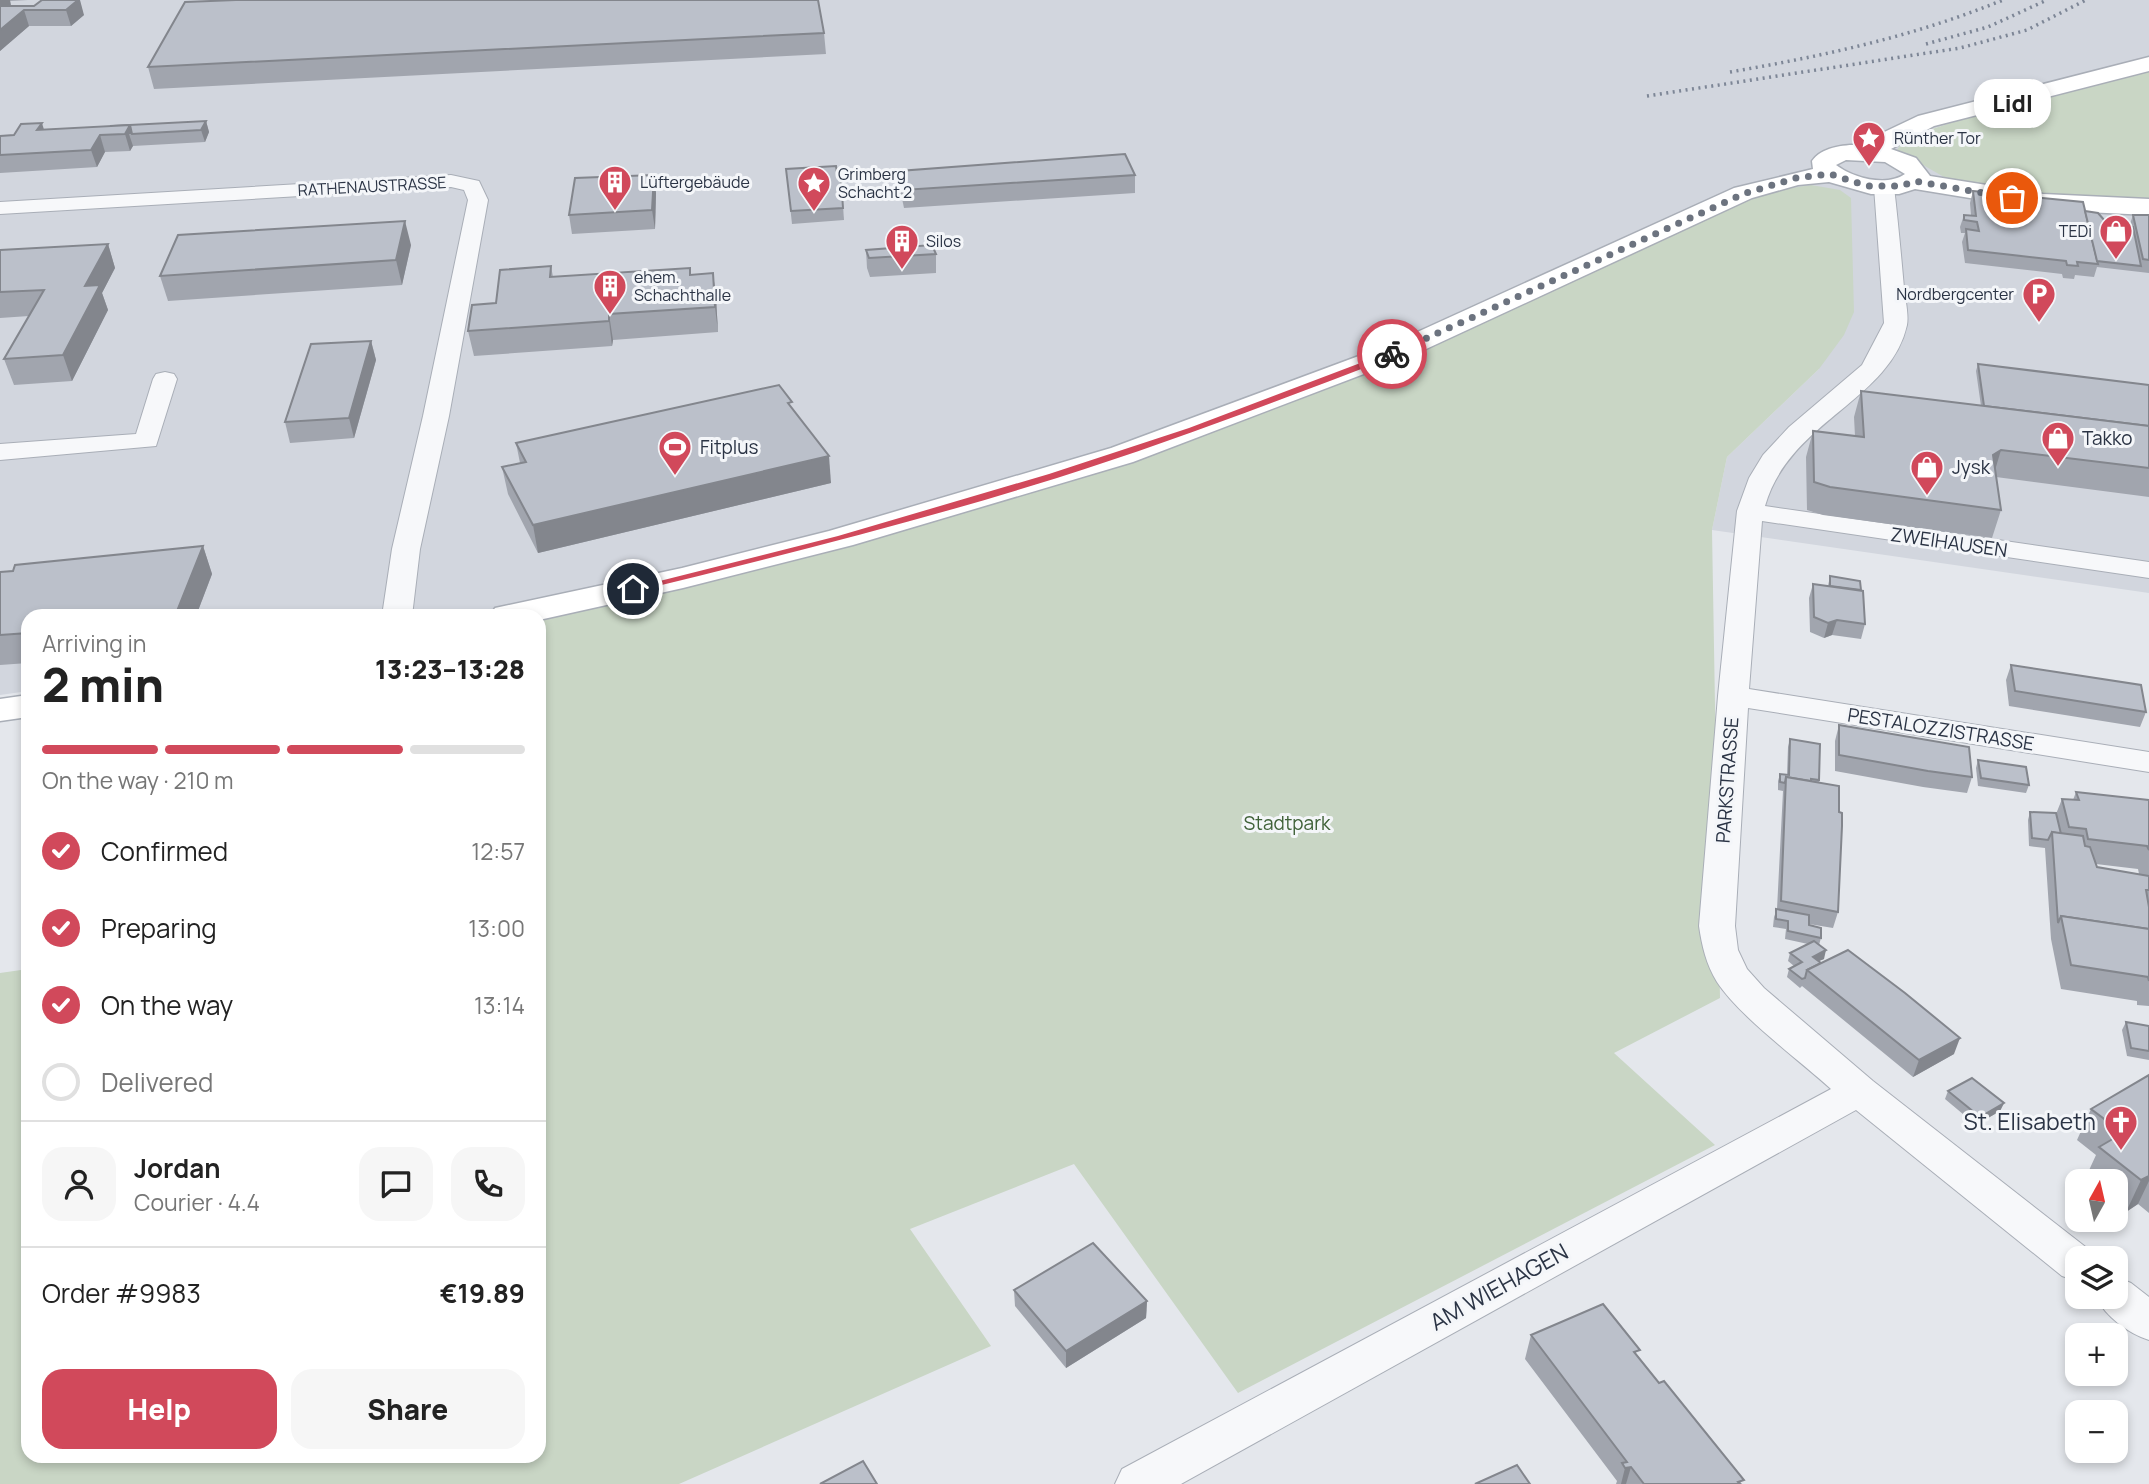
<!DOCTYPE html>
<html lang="en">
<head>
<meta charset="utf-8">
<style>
	body { margin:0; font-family:Manrope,sans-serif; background:#f6f6f6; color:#222; height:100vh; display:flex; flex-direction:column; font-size:26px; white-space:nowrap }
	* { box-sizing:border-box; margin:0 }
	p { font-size:23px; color:#767676 }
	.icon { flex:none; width:38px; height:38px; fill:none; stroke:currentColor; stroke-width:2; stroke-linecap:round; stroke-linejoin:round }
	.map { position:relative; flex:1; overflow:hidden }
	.panel { position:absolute; left:21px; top:609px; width:525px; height:854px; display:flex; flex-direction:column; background:#fff; border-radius:21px; box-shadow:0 4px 10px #0003 }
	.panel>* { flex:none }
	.needle { width:46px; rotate:8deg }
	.controls { position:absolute; left:2065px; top:1169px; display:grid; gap:14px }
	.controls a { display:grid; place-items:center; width:63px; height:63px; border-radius:14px; background:#fff; box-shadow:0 4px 10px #0003; font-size:35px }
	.pin { position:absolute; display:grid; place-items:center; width:60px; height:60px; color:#fff; margin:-30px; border:4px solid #fff; border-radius:50%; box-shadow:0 2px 7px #0007 }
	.courier { position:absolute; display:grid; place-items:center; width:70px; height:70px; margin:-35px; border:5px solid #d1495b; border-radius:50%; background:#fff; color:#222; box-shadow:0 2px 9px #0007 }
	.bubble { position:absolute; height:49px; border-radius:21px; background:#fff; box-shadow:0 4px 10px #0003; font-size:23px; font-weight:800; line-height:49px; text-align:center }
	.headline em { font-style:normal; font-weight:800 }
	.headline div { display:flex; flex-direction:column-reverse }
	.headline { display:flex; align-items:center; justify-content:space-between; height:119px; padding:0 21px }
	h1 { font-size:46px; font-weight:800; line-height:52px }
	.bar { display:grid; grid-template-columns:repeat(4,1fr); gap:10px 7px; align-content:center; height:84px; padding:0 21px }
	.bar i { height:9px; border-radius:5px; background:#e0e0e0 }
	.bar .selected { background:#d1495b }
	.bar p { grid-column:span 4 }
	.line { display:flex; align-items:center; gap:18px; padding:0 21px; border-top:2px solid #e0e0e0 }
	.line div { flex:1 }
	.round { display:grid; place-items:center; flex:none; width:74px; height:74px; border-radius:21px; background:#f6f6f6 }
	ol { padding:0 21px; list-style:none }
	li { display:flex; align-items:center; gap:21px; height:77px }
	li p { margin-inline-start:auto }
	li .icon { padding:7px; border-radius:50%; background:#d1495b; color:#fff; stroke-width:4 }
	li:last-child { color:#767676 }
	li i { width:38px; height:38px; border:4px solid #e0e0e0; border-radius:50% }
	.action { display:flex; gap:14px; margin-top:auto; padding:14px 21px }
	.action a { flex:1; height:80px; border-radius:21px; background:#d1495b; color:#fff; font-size:28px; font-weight:800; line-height:80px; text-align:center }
	.action a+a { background:#f6f6f6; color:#222 }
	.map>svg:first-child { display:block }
	.built { fill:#d2d6de }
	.green { fill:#c9d6c5 }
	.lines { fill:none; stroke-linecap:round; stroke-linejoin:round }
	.street-casing { stroke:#a9aeb7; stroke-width:2 }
	.secondary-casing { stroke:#a9aeb7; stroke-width:3 }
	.street { fill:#f7f8fa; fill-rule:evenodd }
	.secondary { fill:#fff; fill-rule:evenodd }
	.rail { stroke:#7d8696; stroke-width:3.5; stroke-dasharray:2 4.5; stroke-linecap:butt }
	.wall { fill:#a1a5ae; fill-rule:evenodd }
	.shaded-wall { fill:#83868d }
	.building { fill:#bbc0ca; stroke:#83868d; stroke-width:2 }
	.route { fill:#d1495b }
	.done { stroke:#6c737f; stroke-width:7; stroke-dasharray:0 12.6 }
	.labels { text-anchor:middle; stroke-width:6; stroke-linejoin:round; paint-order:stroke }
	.far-poi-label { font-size:16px; fill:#2b3445; stroke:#f4f6f9; text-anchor:start }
	.far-street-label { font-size:16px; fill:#2b3445; stroke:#f4f6f9 }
	.poi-label { font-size:19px; fill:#2b3445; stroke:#f4f6f9; text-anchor:start }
	.street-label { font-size:19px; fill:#2b3445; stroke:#f4f6f9 }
	.park-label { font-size:19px; fill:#3f6138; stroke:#f4f6f9 }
	.near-poi-label { font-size:23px; fill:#2b3445; stroke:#f4f6f9; text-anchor:end }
	.near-street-label { font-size:23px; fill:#2b3445; stroke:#f4f6f9 }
</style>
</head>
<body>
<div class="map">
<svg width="2149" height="1484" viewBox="0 0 2149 1484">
	<rect width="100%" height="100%" fill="#e4e7ec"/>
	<polygon class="built" points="0,0 2149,0 2149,59 1905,138 2149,202 2149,593 1712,530 1727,457 1819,369 1195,431 518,616 28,616 28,691 0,695"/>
	<g class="green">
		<polygon points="2149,66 2149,202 2025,195 1944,177 1897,150 1905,138 2014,102"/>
		<polygon points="1811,185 1840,190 1851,198 1854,312 1844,335 1819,369 1727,457 1712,530 1720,998 1614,1053 1715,1145 1238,1393 1074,1164 910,1229 991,1346 679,1484 0,1484 0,973 28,969 28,1456 539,1456 539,616 1121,456 1752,194"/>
	</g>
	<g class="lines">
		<defs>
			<g id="street">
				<polygon points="451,175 479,181 488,200 449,416 420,549 412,616 382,616 392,549 423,416 468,200 464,190 451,187 0,214 0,202"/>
				<path d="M1884 181 1891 183 1894 187C1898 221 1901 254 1904 288 1905 299 1909 314 1907 325 1890 401 1789 421 1765 506L2149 562V578L1762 521 1749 689 2149 752V772L1748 708 1735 926 1738 950 1747 969 1764 988 1873 1081 2092 1252 2095 1258H2077V1281L2062 1276 1856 1110 1181 1484H1115L1122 1469 1831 1089C1799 1060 1739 1016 1717 982 1706 964 1702 946 1699 926L1718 696 1737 511 1749 478 1763 455 1789 427 1862 365 1884 323 1874 187 1877 183Z"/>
				<polygon points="165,372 174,374 177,379 156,446 0,460 0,444 136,434 153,379 156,374"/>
				<path d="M2116 1277 2131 1283 2149 1297V1340C2128 1333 2106 1317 2096 1297H2116Z"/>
			</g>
			<g id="secondary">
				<path d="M2149 57V71L1934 126 1891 149 1916 158 1930 176 2043 194 2149 199V215L2043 210 1915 189 1899 194H1871L1829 182 1798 185 1752 198 1411 356 1133 462 853 545 683 588 539 620V616H490L495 608 682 568 829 531 1111 448 1391 344 1734 188 1813 169 1812 161C1823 145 1851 144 1869 145L1878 135 1918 116ZM1846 160 1885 162 1905 174C1886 187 1853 178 1836 165Z"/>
				<polygon points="28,695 28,717 0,721 0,699"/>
			</g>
		</defs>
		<use href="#street" class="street-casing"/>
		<use href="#secondary" class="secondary-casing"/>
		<use href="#street" class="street"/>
		<use href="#secondary" class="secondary"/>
		<g class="rail">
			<polyline points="1926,44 1988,27 2047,0"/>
			<path d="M1730 72C1824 56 1915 36 2003 0"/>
			<polyline points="1647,96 1960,48 2027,30 2086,0"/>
		</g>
	</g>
	<g class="wall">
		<polygon points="0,0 28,0 10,1 11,6 34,6 42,0 84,15 71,26 29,26 0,51"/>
		<polygon points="824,33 826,54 154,89 148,67"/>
		<polygon points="206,121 209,132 205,142 133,146 130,151 105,152 97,167 0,173 0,136"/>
		<polygon points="786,169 841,178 844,220 792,224"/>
		<polygon points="899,171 1135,175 1135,193 904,208 900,189"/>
		<polygon points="654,175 656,193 655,229 572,234 569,215"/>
		<polygon points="1973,191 2085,211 2105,221 2128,227 2129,227 2133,215 2149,215 2149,273 2097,267 2094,277 2075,275 2074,279 2063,278 2062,274 1965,263 1962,242 1965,233 1961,233 1960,227 1964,215 1971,215 1970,203"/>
		<polygon points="108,244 115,268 102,293 108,310 72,381 14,385 4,359 29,316 0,318 0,250"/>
		<polygon points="411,245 402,285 168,301 160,276"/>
		<polygon points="866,250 936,254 936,273 870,277 867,268"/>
		<polygon points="551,266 553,277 690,268 690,275 713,273 716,298 718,332 613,340 612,346 474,356 468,331 496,303"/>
		<polygon points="371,341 376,360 354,438 290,443 285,422"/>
		<polygon points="1978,364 2149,385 2149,497 1996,477 2001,510 1992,538 1823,515 1807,510 1806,457 1813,431 1855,436 1854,417 1861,391 1981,406 1976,371"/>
		<polygon points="793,410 831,483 538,553 508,494 502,467 520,463 516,443"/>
		<polygon points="203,546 212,574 196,616 28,616 28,663 0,665 0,572"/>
		<polygon points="1830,576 1861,590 1865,624 1861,639 1832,635 1824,638 1810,632 1809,598 1813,584 1828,586"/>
		<polygon points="2011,665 2146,712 2140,727 2009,706 2006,680"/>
		<polygon points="1839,725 1972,777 1967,793 1923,787 1835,771 1835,741"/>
		<polygon points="1790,739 1819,780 1819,782 1838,912 1833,928 1809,924 1809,925 1821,938 1819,945 1824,959 1818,961 1954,1054 1913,1077 1802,986 1800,988 1787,977 1789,969 1794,966 1788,961 1790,953 1808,944 1785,939 1786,929 1773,927 1774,917 1777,909 1783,791 1778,790 1778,781 1780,774 1787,775 1788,747"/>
		<polygon points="1978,760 2029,785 2026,793 1978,786 1976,768"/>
		<path d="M2076 792 2149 800V1006L2137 1005V1001L2061 989 2051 939 2045 848 2029 846 2028 820 2030 812 2056 814 2062 799 2073 800ZM2096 864 2138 869 2139 874 2097 867Z"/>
		<polygon points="2126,1022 2149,1026 2149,1060 2127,1056 2122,1030"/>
		<polygon points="2149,1075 2149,1213 2138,1204 2126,1212 2116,1204 2116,1181 2088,1181 2085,1179 2096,1155 2077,1140 2091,1109"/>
		<polygon points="1948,1091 2004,1103 2000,1111 1976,1125 1945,1099"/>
		<polygon points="1014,1290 1147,1301 1146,1318 1066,1368 1015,1306"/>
		<polygon points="1531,1335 1638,1357 1742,1484 1616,1484 1617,1481 1525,1359"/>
	</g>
	<g class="shaded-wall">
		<polygon points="0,0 10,0 11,6 0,15"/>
		<polygon points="78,0 80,0 84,15 71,26 66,10"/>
		<polygon points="24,10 29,26 0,51 0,30"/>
		<polygon points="206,121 209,132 205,142 201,130"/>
		<polygon points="42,123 47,140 37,130"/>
		<polygon points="130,125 132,134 129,134 133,146 130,151 125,134"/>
		<polygon points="100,135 105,152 97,167 91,150"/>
		<polygon points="654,175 656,193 655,229 652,210"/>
		<polygon points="405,221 411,245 402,285 396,260"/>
		<polygon points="108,244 115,268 102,293 108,310 72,381 63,355 85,286"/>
		<polygon points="713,273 716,298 718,332 715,307"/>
		<polygon points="609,314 613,340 612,346 609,321"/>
		<polygon points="371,341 376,360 354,438 349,418"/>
		<polygon points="2001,450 1993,477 1993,455"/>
		<polygon points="829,456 831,483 538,553 533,525"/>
		<polygon points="203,546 212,574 196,616 175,616"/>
		<polygon points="1837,620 1832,635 1824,638 1828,623"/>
		<polygon points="1826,950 1824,959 1810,965 1813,957"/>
		<polygon points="1960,1038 1954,1054 1913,1077 1919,1060"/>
		<polygon points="2004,1103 2000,1111 1976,1125 1980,1117"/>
		<polygon points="2149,1176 2149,1181 2138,1204 2126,1212 2141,1180"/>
		<polygon points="1147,1301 1146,1318 1066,1368 1066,1351"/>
		<polygon points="1631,1467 1626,1484 1621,1484 1625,1468"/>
	</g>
	<g class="building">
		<polygon points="42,0 78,0 66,10 24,10 0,30 0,6 34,6"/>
		<polygon points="236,0 818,0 824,33 148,67 185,2"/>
		<polygon points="206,121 201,130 132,134 130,125 110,126"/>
		<polygon points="42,123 37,130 130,125 125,134 100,135 91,150 0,155 0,136 14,135 21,124"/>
		<polygon points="1125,154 1135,175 903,190 899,171"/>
		<polygon points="836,166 838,179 841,178 843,208 791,211 786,169"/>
		<polygon points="654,175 652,210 569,215 575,178"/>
		<polygon points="1973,191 2083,202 2098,264 2077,262 2078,266 2067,265 2066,261 1968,250 1966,229 1979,231 1977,222 1964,220 1964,215 1976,216"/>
		<polygon points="2085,211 2098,213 2105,221 2127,224 2128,227 2133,227 2141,266 2097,261"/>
		<polygon points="2133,215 2149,215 2149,260 2143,259"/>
		<polygon points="405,221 396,260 160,276 178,235"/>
		<polygon points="108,244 85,286 100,285 63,355 4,359 44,290 0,292 0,250"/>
		<polygon points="932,245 936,254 869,258 866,250"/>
		<polygon points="551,266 550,277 690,268 690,275 713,273 715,307 609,314 609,321 468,331 472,305 496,303 500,270"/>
		<polygon points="371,341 349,418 285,422 311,344"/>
		<polygon points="1978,364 2149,385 2149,426 1984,406"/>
		<polygon points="779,385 792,402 788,403 829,456 533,525 502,467 526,462 516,443"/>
		<polygon points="1861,391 2149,426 2149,468 2001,450 1993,455 2001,510 1830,487 1814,482 1813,431 1864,437"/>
		<polygon points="203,546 175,616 28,616 28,633 0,635 0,572 13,571 15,565"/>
		<polygon points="1830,576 1860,581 1861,590 1830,586"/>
		<polygon points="1813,584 1863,591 1865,624 1837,620 1828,623 1814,617"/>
		<polygon points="2011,665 2141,685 2146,712 2015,691"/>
		<polygon points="1839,725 1969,747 1972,777 1928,771 1839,755"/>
		<polygon points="1790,739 1820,744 1819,780 1811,779 1811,781 1786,777 1785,783 1780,782 1780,774 1789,775"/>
		<polygon points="1978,760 2026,767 2029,785 1981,778"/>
		<polygon points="1786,777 1839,786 1839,812 1842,813 1842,826 1838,912 1781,901"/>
		<polygon points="2076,792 2149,800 2149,850 2147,846 2088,839 2086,829 2069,827 2062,799 2079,800"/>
		<polygon points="2030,812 2056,813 2061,834 2052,832 2048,840 2032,838"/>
		<polygon points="2052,832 2083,836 2085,846 2090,847 2097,867 2149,876 2149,890 2146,890 2149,907 2149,929 2061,916 2058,923"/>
		<polygon points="1776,909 1809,915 1809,925 1821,928 1821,938 1788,931 1788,921 1776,919"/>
		<polygon points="2061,916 2149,929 2149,981 2148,977 2071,965"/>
		<polygon points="1814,941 1826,950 1813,957 1821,963 1807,970 1805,978 1802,979 1789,969 1802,962 1790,953"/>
		<polygon points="1848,950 1905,993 1960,1038 1919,1060 1807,970"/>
		<polygon points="2126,1022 2149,1026 2149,1051 2131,1048"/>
		<polygon points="2149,1075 2149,1176 2141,1180 2099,1147 2123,1133 2091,1109"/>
		<polygon points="1972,1078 2004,1103 1980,1117 1948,1091"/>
		<polygon points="1093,1243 1147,1301 1066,1351 1014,1290"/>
		<polygon points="1603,1304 1640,1350 1634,1352 1659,1383 1664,1381 1744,1480 1738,1482 1740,1484 1644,1484 1631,1467 1625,1468 1622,1463 1627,1462 1531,1335"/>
		<polygon points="863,1461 877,1484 820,1484"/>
		<polygon points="1517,1465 1530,1484 1475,1484"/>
	</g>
	<path class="route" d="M1392 351 1395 356C1283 399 1171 442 1057 478 917 522 775 557 633 592L628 589 838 536 1049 474 1189 428Z"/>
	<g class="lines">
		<polyline class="done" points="1392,354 1743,194 1796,178 1830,174 1867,186 1902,186 1914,181 2012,198"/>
	</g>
	<defs>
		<symbol id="sight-pin" viewBox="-11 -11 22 30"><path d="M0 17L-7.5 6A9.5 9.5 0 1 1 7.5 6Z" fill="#d1495b" stroke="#f4f6f9"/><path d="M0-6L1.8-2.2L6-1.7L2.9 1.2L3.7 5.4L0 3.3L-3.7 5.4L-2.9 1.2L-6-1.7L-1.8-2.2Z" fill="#fff"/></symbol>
		<symbol id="building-pin" viewBox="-11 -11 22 30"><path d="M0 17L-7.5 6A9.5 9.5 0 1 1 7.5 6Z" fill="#d1495b" stroke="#f4f6f9"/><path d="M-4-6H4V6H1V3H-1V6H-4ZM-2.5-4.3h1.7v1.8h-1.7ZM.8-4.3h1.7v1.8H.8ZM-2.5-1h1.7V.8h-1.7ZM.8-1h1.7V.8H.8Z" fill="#fff"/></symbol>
		<symbol id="shop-pin" viewBox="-11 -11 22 30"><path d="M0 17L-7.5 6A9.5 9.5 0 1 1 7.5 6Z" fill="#d1495b" stroke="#f4f6f9"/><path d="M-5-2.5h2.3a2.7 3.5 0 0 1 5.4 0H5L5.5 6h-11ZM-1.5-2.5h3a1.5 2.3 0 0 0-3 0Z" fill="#fff"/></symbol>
		<symbol id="parking-pin" viewBox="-11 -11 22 30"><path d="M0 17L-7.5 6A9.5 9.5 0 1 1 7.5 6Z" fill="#d1495b" stroke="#f4f6f9"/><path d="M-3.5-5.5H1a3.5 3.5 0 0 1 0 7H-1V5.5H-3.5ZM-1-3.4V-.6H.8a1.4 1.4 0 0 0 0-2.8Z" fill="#fff"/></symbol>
		<symbol id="stadium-pin" viewBox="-11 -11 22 30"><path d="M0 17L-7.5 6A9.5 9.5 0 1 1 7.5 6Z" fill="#d1495b" stroke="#f4f6f9"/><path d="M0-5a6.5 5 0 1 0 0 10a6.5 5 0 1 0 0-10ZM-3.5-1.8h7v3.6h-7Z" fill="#fff"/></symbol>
		<symbol id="church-pin" viewBox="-11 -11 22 30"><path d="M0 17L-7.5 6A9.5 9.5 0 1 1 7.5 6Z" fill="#d1495b" stroke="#f4f6f9"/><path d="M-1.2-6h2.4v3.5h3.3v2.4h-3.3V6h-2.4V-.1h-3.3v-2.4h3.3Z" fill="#fff"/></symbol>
	</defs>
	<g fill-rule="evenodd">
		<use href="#sight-pin" x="1850" y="119" width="38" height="52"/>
		<use href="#building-pin" x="596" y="163" width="38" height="52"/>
		<use href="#sight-pin" x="795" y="164" width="38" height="52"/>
		<use href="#shop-pin" x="2097" y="212" width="38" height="52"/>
		<use href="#building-pin" x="883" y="222" width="38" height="52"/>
		<use href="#building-pin" x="591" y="267" width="38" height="52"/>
		<use href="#parking-pin" x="2020" y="275" width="38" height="52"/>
		<use href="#shop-pin" x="2039" y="419" width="38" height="52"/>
		<use href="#stadium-pin" x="656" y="428" width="38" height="52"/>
		<use href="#shop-pin" x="1908" y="448" width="38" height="52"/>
		<use href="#church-pin" x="2102" y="1103" width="38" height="52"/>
	</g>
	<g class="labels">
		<g class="far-poi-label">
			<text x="1894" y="144">Rünther Tor</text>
			<text x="838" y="180">Grimberg<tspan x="838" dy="18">Schacht 2</tspan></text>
			<text x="640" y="188">Lüftergebäude</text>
			<text x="2092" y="237" text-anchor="end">TEDi</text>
			<text x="926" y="247">Silos</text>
			<text x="634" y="283">ehem.<tspan x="634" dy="18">Schachthalle</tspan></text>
			<text x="2014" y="300" text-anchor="end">Nordbergcenter</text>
		</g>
		<g class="far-street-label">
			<text transform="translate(372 186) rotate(-3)" y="6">RATHENAUSTRASSE</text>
		</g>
		<g class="poi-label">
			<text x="2082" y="445">Takko</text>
			<text x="700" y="454">Fitplus</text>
			<text x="1952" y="474">Jysk</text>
		</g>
		<g class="street-label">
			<text transform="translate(1949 542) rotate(8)" y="7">ZWEIHAUSEN</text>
			<text transform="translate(1941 729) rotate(9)" y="7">PESTALOZZISTRASSE</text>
			<text transform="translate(1727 780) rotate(-86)" y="7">PARKSTRASSE</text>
		</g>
		<g class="park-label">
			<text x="1287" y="830">Stadtpark</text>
		</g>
		<g class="near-poi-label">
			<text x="2096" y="1130">St. Elisabeth</text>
		</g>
		<g class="near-street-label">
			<text transform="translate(1499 1287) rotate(-29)" y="8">AM WIEHAGEN</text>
		</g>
	</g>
</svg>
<div class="controls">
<a><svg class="needle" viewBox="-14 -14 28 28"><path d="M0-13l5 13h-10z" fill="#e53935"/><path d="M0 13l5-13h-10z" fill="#767676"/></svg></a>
<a><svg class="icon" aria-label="layers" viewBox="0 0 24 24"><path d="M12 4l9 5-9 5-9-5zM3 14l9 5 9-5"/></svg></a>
<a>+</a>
<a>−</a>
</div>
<div class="pin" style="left:2012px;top:198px;background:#ea580c"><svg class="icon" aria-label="bag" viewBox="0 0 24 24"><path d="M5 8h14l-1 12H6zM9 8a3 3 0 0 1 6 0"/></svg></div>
<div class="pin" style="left:633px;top:589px;background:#1f2937"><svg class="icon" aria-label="home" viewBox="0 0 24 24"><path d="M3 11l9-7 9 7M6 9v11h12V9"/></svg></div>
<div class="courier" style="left:1392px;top:354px"><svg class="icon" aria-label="bike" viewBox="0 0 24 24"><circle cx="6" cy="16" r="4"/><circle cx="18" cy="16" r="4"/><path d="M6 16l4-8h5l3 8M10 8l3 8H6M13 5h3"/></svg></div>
<div class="bubble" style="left:1974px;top:79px;width:77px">Lidl</div>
<section class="panel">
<div class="headline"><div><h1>2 min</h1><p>Arriving in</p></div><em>13:23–13:28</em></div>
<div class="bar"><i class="selected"></i><i class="selected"></i><i class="selected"></i><i></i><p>On the way · 210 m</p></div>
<ol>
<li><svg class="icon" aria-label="check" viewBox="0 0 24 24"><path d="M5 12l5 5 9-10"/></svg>Confirmed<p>12:57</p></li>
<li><svg class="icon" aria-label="check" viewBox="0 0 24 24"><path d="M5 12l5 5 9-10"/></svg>Preparing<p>13:00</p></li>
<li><svg class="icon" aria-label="check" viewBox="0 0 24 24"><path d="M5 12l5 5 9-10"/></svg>On the way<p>13:14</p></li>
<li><i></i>Delivered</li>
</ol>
<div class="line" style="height:126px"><a class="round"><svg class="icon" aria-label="person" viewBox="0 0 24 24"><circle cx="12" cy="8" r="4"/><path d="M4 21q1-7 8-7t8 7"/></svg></a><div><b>Jordan</b><p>Courier · 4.4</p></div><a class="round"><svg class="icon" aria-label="chat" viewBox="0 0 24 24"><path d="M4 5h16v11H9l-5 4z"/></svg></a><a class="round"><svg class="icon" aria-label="phone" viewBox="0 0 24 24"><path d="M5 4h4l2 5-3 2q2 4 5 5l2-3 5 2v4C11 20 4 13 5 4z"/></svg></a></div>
<div class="line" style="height:91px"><div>Order #9983</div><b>€19.89</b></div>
<div class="action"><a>Help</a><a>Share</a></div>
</section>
</div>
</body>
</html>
